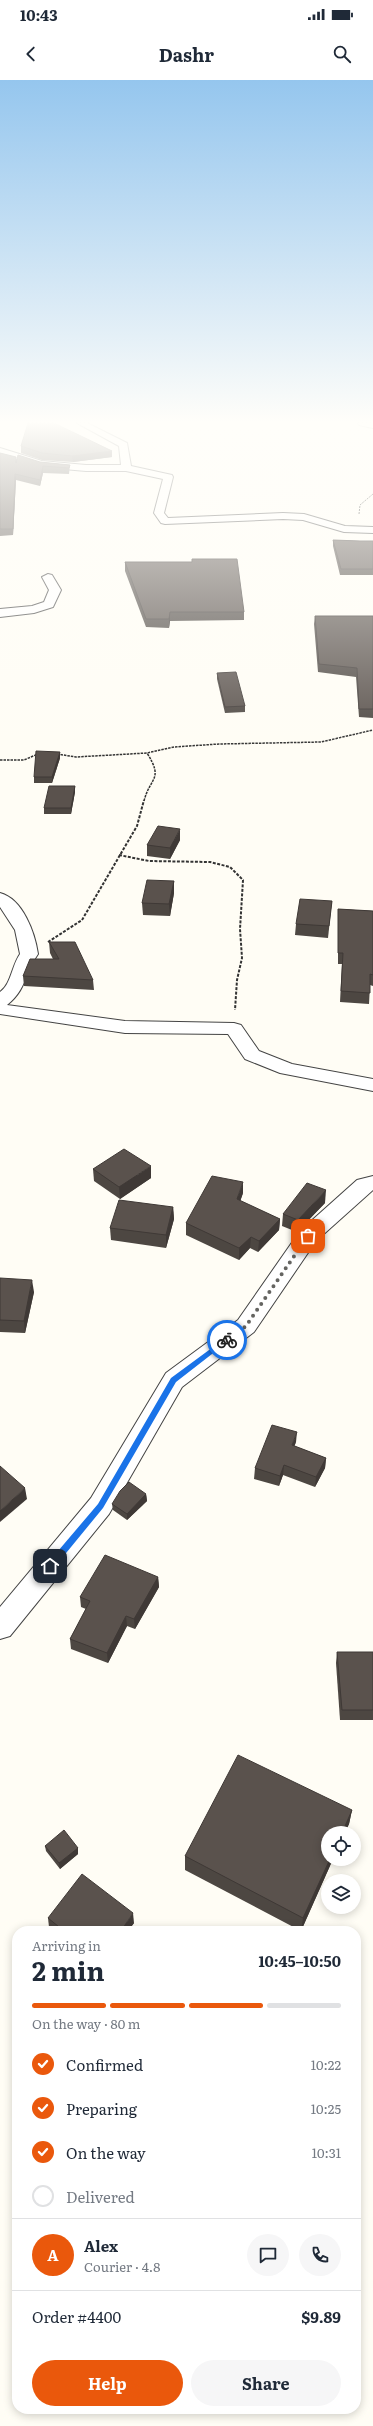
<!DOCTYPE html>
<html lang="en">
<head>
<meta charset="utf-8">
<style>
	body { margin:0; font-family:Literata,serif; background:#f6f6f7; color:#1f2937; height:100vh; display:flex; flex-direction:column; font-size:15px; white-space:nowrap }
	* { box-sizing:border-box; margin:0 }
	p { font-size:13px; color:#747a83 }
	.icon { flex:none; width:22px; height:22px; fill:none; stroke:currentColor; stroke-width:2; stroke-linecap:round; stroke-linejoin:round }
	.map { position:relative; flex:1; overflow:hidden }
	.side { position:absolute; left:12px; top:1846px; width:349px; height:488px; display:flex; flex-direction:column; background:#fff; border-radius:16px; box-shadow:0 2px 10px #0003 }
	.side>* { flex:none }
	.tools { position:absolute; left:321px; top:1746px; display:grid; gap:8px }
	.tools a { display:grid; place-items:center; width:40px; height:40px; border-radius:50%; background:#fff; box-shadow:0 2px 10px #0003; font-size:20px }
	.pin { position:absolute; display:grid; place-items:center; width:34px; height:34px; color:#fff; margin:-17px; border-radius:8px; box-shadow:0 2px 6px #0006 }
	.courier { position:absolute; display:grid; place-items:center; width:40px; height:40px; margin:-20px; border:3px solid #1a73e8; border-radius:50%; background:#fff; color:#222; box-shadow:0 1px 5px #0007 }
	.headline em { font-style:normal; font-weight:700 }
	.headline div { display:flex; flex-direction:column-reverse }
	.headline { display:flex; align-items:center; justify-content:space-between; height:68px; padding:0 20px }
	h1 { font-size:26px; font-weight:700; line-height:30px }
	.bar { display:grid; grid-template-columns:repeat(4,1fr); gap:6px 4px; align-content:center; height:48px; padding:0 20px }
	.bar i { height:5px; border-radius:3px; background:#e0e1e3 }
	.bar .selected { background:#ea580c }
	.bar p { grid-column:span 4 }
	.line { display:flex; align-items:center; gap:10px; padding:0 20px; border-top:1px solid #e0e1e3 }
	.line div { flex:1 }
	.round { display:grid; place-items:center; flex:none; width:42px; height:42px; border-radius:21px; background:#f6f6f7 }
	ol { padding:0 20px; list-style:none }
	li { display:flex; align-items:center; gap:12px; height:44px }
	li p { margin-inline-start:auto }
	li .icon { padding:4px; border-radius:50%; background:#ea580c; color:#fff; stroke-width:4 }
	li:last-child { color:#747a83 }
	li i { width:22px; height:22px; border:2px solid #e0e1e3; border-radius:50% }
	.button { display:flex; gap:8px; margin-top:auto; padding:8px 20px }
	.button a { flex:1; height:46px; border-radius:24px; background:#ea580c; color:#fff; font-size:16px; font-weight:700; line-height:46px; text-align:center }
	.button a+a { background:#f6f6f7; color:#1f2937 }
	.status { display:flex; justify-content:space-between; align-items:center; height:28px; padding:0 20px; background:#fff; direction:ltr }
	.status svg { height:11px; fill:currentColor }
	header { display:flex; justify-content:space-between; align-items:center; height:52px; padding:0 20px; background:#fff; font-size:18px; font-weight:700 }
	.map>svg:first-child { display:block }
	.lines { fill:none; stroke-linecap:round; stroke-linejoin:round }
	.street-casing { stroke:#444; stroke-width:2 }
	.path-far2 { stroke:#333; stroke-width:1; stroke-dasharray:2 1; stroke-linecap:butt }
	.path-far1 { stroke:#333; stroke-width:1.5; stroke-dasharray:2.5 1; stroke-linecap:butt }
	.path { stroke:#333; stroke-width:2; stroke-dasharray:3 1.5; stroke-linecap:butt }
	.street { fill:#fff; fill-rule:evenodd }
	.wall { fill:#4d4742 }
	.shaded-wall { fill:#3f3936 }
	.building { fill:#5a524d; stroke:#3f3936 }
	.route { fill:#1a73e8 }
	.done { stroke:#646461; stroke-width:4; stroke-dasharray:0 7.2 }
</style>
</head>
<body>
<div class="status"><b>10:43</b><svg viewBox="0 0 49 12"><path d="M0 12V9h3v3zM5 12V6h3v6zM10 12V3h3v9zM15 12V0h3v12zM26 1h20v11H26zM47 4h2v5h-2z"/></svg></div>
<header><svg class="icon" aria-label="back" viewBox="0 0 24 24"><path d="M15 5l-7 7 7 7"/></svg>Dashr<svg class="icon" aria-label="search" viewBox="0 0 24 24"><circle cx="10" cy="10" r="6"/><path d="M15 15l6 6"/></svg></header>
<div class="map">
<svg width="373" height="2346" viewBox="0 0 373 2346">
	<rect width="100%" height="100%" fill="#fffdf5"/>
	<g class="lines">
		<defs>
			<g id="street">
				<polygon points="77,343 87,343 127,363 131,386 172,395 173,397 164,433 168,438 283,433 304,434 345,446 373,447 373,453 344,452 303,440 283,439 165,444 161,443 154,433 163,399 126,391 86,391 41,387 0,374 0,368 42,381 86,385 121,385 119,366"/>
				<polygon points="358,343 373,343 373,348 359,345"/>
				<polygon points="48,494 52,495 61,510 53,527 34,533 0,537 0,529 32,526 44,522 49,510 42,497"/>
				<path d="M0 813C23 819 35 853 38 874 24 894 27 909 7 925L125 941 234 943 241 945 259 971 292 984 373 999V1011L280 993 245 979 228 954 125 953 0 934V912C11 905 12 885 20 874L15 850 0 827Z"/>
				<polygon points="373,1096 373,1110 316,1161 254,1252 182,1307 109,1434 10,1556 0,1559 0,1527 91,1418 166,1293 238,1240 300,1151 357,1100"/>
			</g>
		</defs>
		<use href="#street" class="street-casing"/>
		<polyline class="path-far2" points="359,434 360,425 373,414"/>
		<g class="path-far1">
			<polyline points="57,674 76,677 147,673 174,667 219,664 321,662 373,650"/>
			<polyline points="0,680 24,680 38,674"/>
			<path d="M144 721C150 697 164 700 147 673"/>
		</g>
		<g class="path">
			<polyline points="119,775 149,781 210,782 230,787 243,800 240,849 242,878 237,900 235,930"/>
			<polyline points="48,862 82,840 137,746 144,720"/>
		</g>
		<use href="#street" class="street"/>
	</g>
	<g class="wall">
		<polygon points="21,366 112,371 112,377 73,382 42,380 21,373"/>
		<polygon points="0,373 16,381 40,382 70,385 69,394 43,393 40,406 16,400 13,455 0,456"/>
		<polygon points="333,460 360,461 373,461 373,495 340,495 333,466"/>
		<polygon points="125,482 244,532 244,540 170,541 169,548 146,547 125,491"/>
		<polygon points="315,536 373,536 373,638 359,637 356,597 318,592 314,544"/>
		<polygon points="217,593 245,626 245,632 225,633 217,599"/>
		<polygon points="60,672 60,678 52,703 34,703 34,697"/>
		<polygon points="75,706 75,712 71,734 44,734 44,728"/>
		<polygon points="180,760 170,779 147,776 147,765"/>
		<polygon points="174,801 174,813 170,836 143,835 142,823"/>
		<polygon points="332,821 328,858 295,855 296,844"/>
		<polygon points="338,829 373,831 373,906 370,905 369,924 340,922 342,884 338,884"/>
		<polygon points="49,862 93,900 94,910 24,906 23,896 53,879 50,873"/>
		<polygon points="93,1089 151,1098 120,1119 94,1101"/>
		<polygon points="243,1113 240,1121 280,1139 279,1150 258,1172 250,1168 239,1180 186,1155 186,1143"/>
		<polygon points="325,1123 297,1152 282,1146 283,1134"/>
		<polygon points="173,1127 174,1139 166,1168 111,1160 110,1148"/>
		<polygon points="0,1198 34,1212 25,1253 0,1252"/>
		<polygon points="296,1362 294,1366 326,1378 325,1388 315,1407 283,1395 279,1406 254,1399 255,1388"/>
		<polygon points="146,1414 147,1421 127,1440 113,1430 112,1424"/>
		<polygon points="158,1497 159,1507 135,1549 127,1546 108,1583 71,1569 70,1559 86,1529 81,1527 80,1517"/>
		<polygon points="337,1572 373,1572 373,1640 340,1640 336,1583"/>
		<polygon points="352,1730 349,1744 328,1779 333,1779 301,1851 185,1790 185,1776"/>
		<polygon points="45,1766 78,1768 78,1774 60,1789 46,1771"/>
		<polygon points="48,1838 134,1843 128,1851 54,1851 49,1847"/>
	</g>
	<g class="shaded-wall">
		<polygon points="112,371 112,377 73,382 72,376"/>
		<polygon points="43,386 43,393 40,406 40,400"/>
		<polygon points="15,394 16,400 13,455 13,449"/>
		<polygon points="170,532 170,541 169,548 169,539"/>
		<polygon points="60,672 60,678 52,703 52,697"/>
		<polygon points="75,706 75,712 71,734 71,728"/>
		<polygon points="180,749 180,760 170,779 170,768"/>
		<polygon points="174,801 174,813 170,836 169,824"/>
		<polygon points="151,1086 151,1098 120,1119 119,1107"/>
		<polygon points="243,1102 243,1113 237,1131 237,1119"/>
		<polygon points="326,1110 325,1123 297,1152 298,1140"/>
		<polygon points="173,1127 174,1139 166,1168 166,1155"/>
		<polygon points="280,1139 279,1150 258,1172 259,1161"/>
		<polygon points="251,1157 250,1168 239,1180 239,1168"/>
		<polygon points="32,1200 34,1212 25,1253 24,1241"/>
		<polygon points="297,1352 296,1362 291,1375 292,1365"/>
		<polygon points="326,1378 325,1388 315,1407 316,1397"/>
		<polygon points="284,1385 283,1395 279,1406 280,1396"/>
		<polygon points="25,1408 27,1419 0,1442 0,1431"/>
		<polygon points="146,1414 147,1421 127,1440 127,1434"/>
		<polygon points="158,1497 159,1507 135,1549 134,1539"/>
		<polygon points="126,1536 127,1546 108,1583 107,1573"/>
		<polygon points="352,1730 349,1744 345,1753 342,1753"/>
		<polygon points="78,1768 78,1774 60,1789 59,1783"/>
		<polygon points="330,1779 333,1779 301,1851 303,1838"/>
		<polygon points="133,1833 134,1843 128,1851 121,1851"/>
	</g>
	<g class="building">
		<polygon points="28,343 54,343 112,371 72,376 42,373 21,366"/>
		<polygon points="0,373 16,377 16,383 18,375 40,382 70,385 69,388 43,386 40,400 15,394 13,449 0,449"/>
		<polygon points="333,460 360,461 373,461 373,489 341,489"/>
		<polygon points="192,479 237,479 244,532 170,532 169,539 146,539 125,482 192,482"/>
		<polygon points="315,536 373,536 373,629 359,629 357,588 319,584"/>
		<polygon points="236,592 245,626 225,627 217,593"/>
		<polygon points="36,671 60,672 52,697 34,697"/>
		<polygon points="49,706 75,706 71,728 44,728"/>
		<polygon points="158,746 180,749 170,768 147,765"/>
		<polygon points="147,800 174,801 169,824 142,823"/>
		<polygon points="300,819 332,821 329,846 296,844"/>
		<polygon points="338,829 373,831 373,895 370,894 370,913 341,911 343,873 338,873"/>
		<polygon points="49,862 75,862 93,900 23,896 30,879 59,879"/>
		<polygon points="124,1069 151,1086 119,1107 93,1089"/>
		<polygon points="212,1096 243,1102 237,1119 280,1139 259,1161 251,1157 239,1168 186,1143"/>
		<polygon points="307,1103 326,1110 298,1140 283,1134"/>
		<polygon points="119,1120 173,1127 166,1155 110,1148"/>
		<polygon points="0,1198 32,1200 24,1241 0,1240"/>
		<polygon points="272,1345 297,1352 292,1365 326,1378 316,1397 284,1385 280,1396 255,1388"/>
		<polygon points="0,1386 25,1408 0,1431"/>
		<polygon points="129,1402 146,1414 127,1434 112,1424 120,1411"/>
		<polygon points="105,1475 158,1497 134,1539 126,1536 107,1573 70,1559 90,1521 80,1517"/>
		<polygon points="337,1572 373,1572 373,1630 342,1630"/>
		<polygon points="238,1675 352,1730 342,1753 328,1753 328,1779 330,1779 303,1838 185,1776"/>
		<polygon points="64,1750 78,1768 59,1783 45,1766"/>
		<polygon points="82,1794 133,1833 121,1851 64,1851 48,1838"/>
	</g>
	<linearGradient id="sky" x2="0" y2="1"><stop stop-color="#95c6ee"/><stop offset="0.51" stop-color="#fffefa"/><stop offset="1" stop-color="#fffefa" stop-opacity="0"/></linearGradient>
	<rect width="373" height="671" fill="url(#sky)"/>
	<polygon class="route" points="224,1259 230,1260 176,1302 103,1428 53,1489 47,1489 47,1484 98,1424 171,1298"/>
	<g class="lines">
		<polyline class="done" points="227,1260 246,1246 308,1156"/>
	</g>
</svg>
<div class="tools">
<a><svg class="icon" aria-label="locate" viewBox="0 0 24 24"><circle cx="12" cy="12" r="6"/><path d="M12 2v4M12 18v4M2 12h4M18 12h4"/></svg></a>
<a><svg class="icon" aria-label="layers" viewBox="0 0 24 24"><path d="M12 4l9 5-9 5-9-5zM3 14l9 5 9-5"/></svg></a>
</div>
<div class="pin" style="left:308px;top:1156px;background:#ea580c"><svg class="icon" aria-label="bag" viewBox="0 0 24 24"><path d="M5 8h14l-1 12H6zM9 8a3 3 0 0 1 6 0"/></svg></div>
<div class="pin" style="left:50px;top:1486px;background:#1f2937"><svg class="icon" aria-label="home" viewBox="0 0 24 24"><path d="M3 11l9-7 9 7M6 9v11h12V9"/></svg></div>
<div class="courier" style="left:227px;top:1260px"><svg class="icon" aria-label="bike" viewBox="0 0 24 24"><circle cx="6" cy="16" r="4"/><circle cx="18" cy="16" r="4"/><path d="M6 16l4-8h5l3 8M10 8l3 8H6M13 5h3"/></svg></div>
<section class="side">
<div class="headline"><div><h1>2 min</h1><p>Arriving in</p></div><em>10:45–10:50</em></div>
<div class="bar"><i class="selected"></i><i class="selected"></i><i class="selected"></i><i></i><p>On the way · 80 m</p></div>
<ol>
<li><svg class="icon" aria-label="check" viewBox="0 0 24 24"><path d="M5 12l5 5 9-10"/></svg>Confirmed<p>10:22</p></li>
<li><svg class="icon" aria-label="check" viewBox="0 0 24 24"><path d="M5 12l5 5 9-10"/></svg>Preparing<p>10:25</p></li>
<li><svg class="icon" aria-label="check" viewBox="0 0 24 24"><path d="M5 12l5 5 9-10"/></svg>On the way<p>10:31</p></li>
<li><i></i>Delivered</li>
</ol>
<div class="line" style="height:72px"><b class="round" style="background:#ea580c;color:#fff">A</b><div><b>Alex</b><p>Courier · 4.8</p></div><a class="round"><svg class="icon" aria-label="chat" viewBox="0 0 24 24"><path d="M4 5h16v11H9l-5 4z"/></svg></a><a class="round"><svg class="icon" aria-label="phone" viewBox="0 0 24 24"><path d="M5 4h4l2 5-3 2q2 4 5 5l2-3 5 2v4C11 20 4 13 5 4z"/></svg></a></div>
<div class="line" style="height:52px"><div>Order #4400</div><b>$9.89</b></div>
<div class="button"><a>Help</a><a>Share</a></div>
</section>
</div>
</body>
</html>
